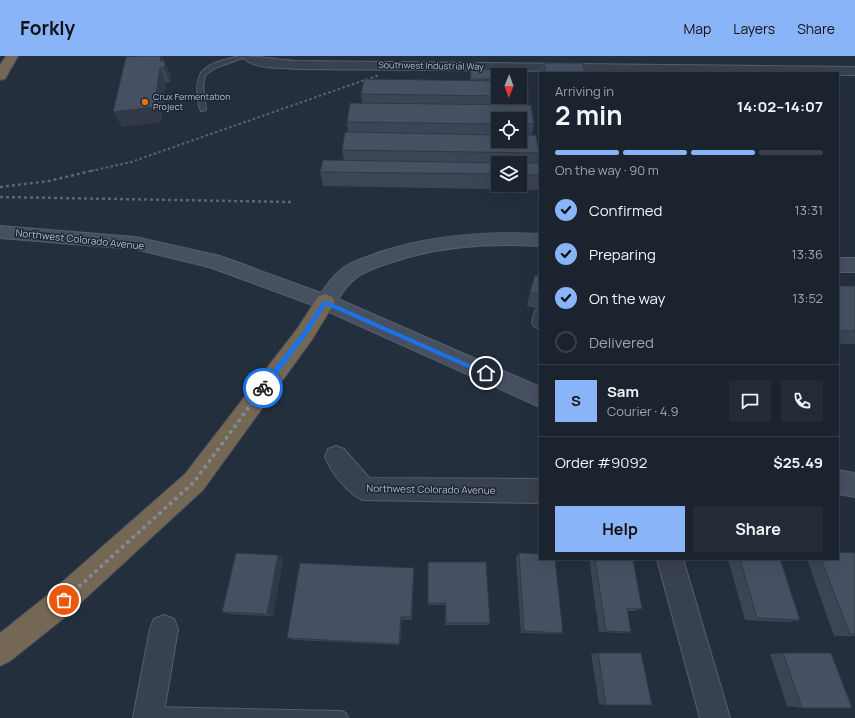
<!DOCTYPE html>
<html lang="en">
<head>
<meta charset="utf-8">
<style>
	body { margin:0; font-family:Manrope,sans-serif; background:#242b36; color:#f1f3f6; height:100vh; display:flex; flex-direction:column; font-size:15px; white-space:nowrap }
	* { box-sizing:border-box; margin:0 }
	p { font-size:13px; color:#a0a4aa }
	.icon { flex:none; width:22px; height:22px; fill:none; stroke:currentColor; stroke-width:2; stroke-linecap:round; stroke-linejoin:round }
	.map { position:relative; flex:1; overflow:hidden }
	.details { position:absolute; left:539px; top:16px; width:300px; height:488px; display:flex; flex-direction:column; background:#1b232e; border-radius:0px; box-shadow:0 4px 16px #0002,0 0 0 1px #39404a }
	.details>* { flex:none }
	.needle { width:26px; rotate:181deg }
	.controls { position:absolute; left:491px; top:12px; display:grid; gap:8px }
	.controls a { display:grid; place-items:center; width:36px; height:36px; border-radius:0px; background:#1b232e; box-shadow:0 4px 16px #0002,0 0 0 1px #39404a; font-size:20px }
	.pin { position:absolute; display:grid; place-items:center; width:34px; height:34px; color:#fff; margin:-17px; border:2px solid #fff; border-radius:50%; box-shadow:0 1px 4px #0007 }
	.courier { position:absolute; display:grid; place-items:center; width:40px; height:40px; margin:-20px; border:3px solid #1a73e8; border-radius:50%; background:#fff; color:#222; box-shadow:0 1px 5px #0007 }
	.headline em { font-style:normal; font-weight:700 }
	.headline div { display:flex; flex-direction:column-reverse }
	.headline { display:flex; align-items:center; justify-content:space-between; height:68px; padding:0 16px }
	h1 { font-size:26px; font-weight:700; line-height:30px }
	.bar { display:grid; grid-template-columns:repeat(4,1fr); gap:6px 4px; align-content:center; height:48px; padding:0 16px }
	.bar i { height:5px; border-radius:3px; background:#39404a }
	.bar .active { background:#8ab4f8 }
	.bar p { grid-column:span 4 }
	.line { display:flex; align-items:center; gap:10px; padding:0 16px; border-top:1px solid #39404a }
	.line div { flex:1 }
	.round { display:grid; place-items:center; flex:none; width:42px; height:42px; border-radius:0px; background:#242b36 }
	ol { padding:0 16px; list-style:none }
	li { display:flex; align-items:center; gap:12px; height:44px }
	li p { margin-inline-start:auto }
	li .icon { padding:4px; border-radius:50%; background:#8ab4f8; color:#111; stroke-width:4 }
	li:last-child { color:#a0a4aa }
	li i { width:22px; height:22px; border:2px solid #39404a; border-radius:50% }
	.cta { display:flex; gap:8px; margin-top:auto; padding:8px 16px }
	.cta a { flex:1; height:46px; border-radius:0px; background:#8ab4f8; color:#111; font-size:16px; font-weight:700; line-height:46px; text-align:center }
	.cta a+a { background:#242b36; color:#f1f3f6 }
	header { display:flex; align-items:center; gap:24px; box-sizing:border-box; height:56px; padding:0 20px; background:#8ab4f8; color:#111 }
	header strong { font-size:19px }
	nav { display:flex; gap:22px; margin-inline-start:auto; font-size:14px }
	.map>svg:first-child { display:block }
	.lines { fill:none; stroke-linecap:round; stroke-linejoin:round }
	.lane-casing { stroke:#565f6c; stroke-width:2 }
	.street-casing { stroke:#565f6c; stroke-width:2 }
	.secondary-casing { stroke:#565f6c; stroke-width:2 }
	.highway-casing { stroke:#434c59; stroke-width:2 }
	.lane { fill:#38414e; fill-rule:evenodd }
	.street { fill:#38414e; fill-rule:evenodd }
	.secondary { fill:#465061; fill-rule:evenodd }
	.highway { fill:#746855; fill-rule:evenodd }
	.rail-far1 { stroke:#5a6575; stroke-width:2; stroke-dasharray:2.5 2.5; stroke-linecap:butt }
	.rail { stroke:#5a6575; stroke-width:2.5; stroke-dasharray:3 3; stroke-linecap:butt }
	.wall { fill:#3b4654; fill-rule:evenodd }
	.shaded-wall { fill:#303945 }
	.building { fill:#455162; stroke:#303945 }
	.route { fill:#1a73e8 }
	.done { stroke:#828b98; stroke-width:4; stroke-dasharray:0 7.2 }
	.food-dot { fill:#e8710a; stroke:#1d2633; stroke-width:1.5 }
	.labels { text-anchor:middle; stroke-width:3; stroke-linejoin:round; paint-order:stroke }
	.far-street-label { font-size:9px; fill:#b4bcc9; stroke:#1d2633 }
	.far-poi-label { font-size:9px; fill:#b4bcc9; stroke:#1d2633; text-anchor:start }
	.street-label { font-size:10px; fill:#b4bcc9; stroke:#1d2633 }
</style>
</head>
<body>
<header>
<strong>Forkly</strong>
<nav><a>Map</a><a>Layers</a><a>Share</a></nav>
</header>
<div class="map">
<svg width="855" height="662" viewBox="0 0 855 662">
	<rect width="100%" height="100%" fill="#242f3e"/>
	<g class="lines">
		<defs>
			<g id="lane">
				<path d="M239 0H248L215 12 205 19 203 29 206 54 201 55C199 51 198 45 198 40 193 8 215 7 239 0Z"/>
				<polygon points="540,251 540,273 534,270 532,267 535,255"/>
				<polygon points="151,651 341,655 346,657 348,662 146,662 144,658 146,653"/>
			</g>
			<g id="street">
				<path d="M242 0C260 0 277 4 295 5L855 11V19H838V17L295 13C280 11 252 14 242 0Z"/>
				<path d="M336 390 344 393 369 422 540 423V447L363 444C348 438 331 416 325 401L328 393Z"/>
				<polygon points="657,503 683,503 730,662 700,662"/>
				<polygon points="164,559 174,563 178,573 163,662 133,662 150,573 154,563"/>
			</g>
			<g id="secondary">
				<path d="M0 170 135 181 220 200 321 237C328 228 334 218 343 212 354 204 368 201 380 196 432 179 485 175 540 178V190C489 187 438 190 389 207 378 211 365 215 356 222 348 228 343 236 338 243L540 331V351L318 251 209 211 135 193 0 182Z"/>
				<rect x="838" y="202" width="17" height="14"/>
				<polygon points="838,414 855,417 855,441 838,438"/>
			</g>
			<g id="highway">
				<polygon points="6,0 18,0 5,23 0,24 0,9"/>
				<polygon points="325,238 332,241 335,246 311,285 203,434 64,562 10,605 0,610 0,577 44,542 185,418 297,273 318,241"/>
			</g>
		</defs>
		<use href="#lane" class="lane-casing"/>
		<use href="#street" class="street-casing"/>
		<use href="#secondary" class="secondary-casing"/>
		<use href="#highway" class="highway-casing"/>
		<use href="#lane" class="lane"/>
		<use href="#street" class="street"/>
		<use href="#secondary" class="secondary"/>
		<use href="#highway" class="highway"/>
		<polyline class="rail-far1" points="91,115 131,106 379,19"/>
		<g class="rail">
			<polyline points="0,131 49,125 95,114"/>
			<polyline points="0,141 292,146"/>
		</g>
	</g>
	<g class="wall">
		<polygon points="138,0 162,0 171,20 170,26 166,27 161,66 122,71"/>
		<polygon points="544,7 585,17 542,17"/>
		<path d="M470 13 498 19V41H520V25L529 40 527 49 534 68 532 79 539 97 537 107H540V134L323 130 320 116 344 105 342 94 348 77 347 66 362 47 361 38 470 25ZM498 63H520V85H498ZM498 107H520V129H498Z"/>
		<polygon points="540,220 540,253 527,250 530,236"/>
		<rect x="838" y="230" width="17" height="58"/>
		<polygon points="519,497 563,577 558,578 521,577 516,501"/>
		<polygon points="855,497 855,580 834,580 807,503 838,503"/>
		<polygon points="278,499 283,503 273,560 229,558 222,556"/>
		<polygon points="589,503 633,503 642,553 634,555 627,555 631,576 623,577 599,576"/>
		<polygon points="728,503 780,503 800,564 787,566 745,564"/>
		<polygon points="428,506 490,567 488,569 445,569 445,549 428,549"/>
		<polygon points="414,517 412,564 402,564 400,589 295,584 287,582"/>
		<polygon points="598,597 606,649 599,648 591,598"/>
		<polygon points="783,597 802,652 787,650 770,598"/>
	</g>
	<g class="shaded-wall">
		<polygon points="161,0 162,0 165,6 165,5 171,20 170,26 164,12 160,5"/>
		<polygon points="160,12 166,27 161,66 122,71 113,56"/>
		<polygon points="278,499 283,503 273,560 267,558"/>
		<polygon points="414,512 414,517 412,564 411,561"/>
		<polygon points="401,561 402,564 400,589 399,588"/>
	</g>
	<g class="building">
		<polygon points="138,0 161,0 160,5 165,5 164,12 160,12 154,51 113,56 126,1"/>
		<polygon points="544,7 582,7 585,17 546,17"/>
		<polygon points="470,13 504,14 504,19 498,19 498,23 471,23"/>
		<polygon points="608,15 643,16 644,17 609,17"/>
		<polygon points="364,23 498,25 498,40 361,38"/>
		<polygon points="520,25 526,26 529,40 520,40"/>
		<polygon points="350,47 531,49 534,68 520,68 520,63 498,63 498,68 347,66"/>
		<polygon points="345,76 498,79 498,85 520,85 520,79 536,79 539,97 342,94"/>
		<polygon points="323,104 508,107 498,107 498,118 320,116"/>
		<rect x="520" y="107" width="20" height="12"/>
		<polygon points="535,219 540,220 540,238 530,236"/>
		<rect x="838" y="230" width="17" height="45"/>
		<polygon points="838,496 855,497 855,578 850,578 821,503 838,503"/>
		<polygon points="236,497 278,499 267,558 222,556"/>
		<polygon points="519,497 540,498 540,503 555,503 563,577 524,575"/>
		<polygon points="595,503 633,503 642,553 627,552 631,576 606,575"/>
		<polygon points="740,503 780,503 800,564 757,562"/>
		<polygon points="428,506 486,506 490,567 446,567 446,547 428,547"/>
		<polygon points="300,507 414,512 411,561 401,561 399,588 287,582"/>
		<polygon points="598,597 641,597 652,649 606,649"/>
		<polygon points="783,597 831,597 852,652 802,652"/>
	</g>
	<polygon class="route" points="323,245 327,245 489,317 486,320 484,319 326,249 306,280 265,334 260,334 260,330 302,277"/>
	<g class="lines">
		<polyline class="done" points="64,544 194,426 263,332"/>
	</g>
	<circle class="food-dot" cx="145" cy="46" r="4"/>
	<g class="labels">
		<g class="far-street-label">
			<text transform="translate(431 10) rotate(1)" y="3">Southwest Industrial Way</text>
		</g>
		<g class="far-poi-label">
			<text x="153" y="44">Crux Fermentation<tspan x="153" dy="10">Project</tspan></text>
		</g>
		<g class="street-label">
			<text transform="translate(80 183) rotate(6)" y="4">Northwest Colorado Avenue</text>
			<text transform="translate(431 433) rotate(1)" y="4">Northwest Colorado Avenue</text>
		</g>
	</g>
</svg>
<div class="controls">
<a><svg class="needle" viewBox="-14 -14 28 28"><path d="M0-13l5 13h-10z" fill="#e53935"/><path d="M0 13l5-13h-10z" fill="#a0a4aa"/></svg></a>
<a><svg class="icon" aria-label="locate" viewBox="0 0 24 24"><circle cx="12" cy="12" r="6"/><path d="M12 2v4M12 18v4M2 12h4M18 12h4"/></svg></a>
<a><svg class="icon" aria-label="layers" viewBox="0 0 24 24"><path d="M12 4l9 5-9 5-9-5zM3 14l9 5 9-5"/></svg></a>
</div>
<div class="pin" style="left:64px;top:544px;background:#ea580c"><svg class="icon" aria-label="bag" viewBox="0 0 24 24"><path d="M5 8h14l-1 12H6zM9 8a3 3 0 0 1 6 0"/></svg></div>
<div class="pin" style="left:486px;top:317px;background:#1f2937"><svg class="icon" aria-label="home" viewBox="0 0 24 24"><path d="M3 11l9-7 9 7M6 9v11h12V9"/></svg></div>
<div class="courier" style="left:263px;top:332px"><svg class="icon" aria-label="bike" viewBox="0 0 24 24"><circle cx="6" cy="16" r="4"/><circle cx="18" cy="16" r="4"/><path d="M6 16l4-8h5l3 8M10 8l3 8H6M13 5h3"/></svg></div>
<section class="details">
<div class="headline"><div><h1>2 min</h1><p>Arriving in</p></div><em>14:02–14:07</em></div>
<div class="bar"><i class="active"></i><i class="active"></i><i class="active"></i><i></i><p>On the way · 90 m</p></div>
<ol>
<li><svg class="icon" aria-label="check" viewBox="0 0 24 24"><path d="M5 12l5 5 9-10"/></svg>Confirmed<p>13:31</p></li>
<li><svg class="icon" aria-label="check" viewBox="0 0 24 24"><path d="M5 12l5 5 9-10"/></svg>Preparing<p>13:36</p></li>
<li><svg class="icon" aria-label="check" viewBox="0 0 24 24"><path d="M5 12l5 5 9-10"/></svg>On the way<p>13:52</p></li>
<li><i></i>Delivered</li>
</ol>
<div class="line" style="height:72px"><b class="round" style="background:#8ab4f8;color:#111">S</b><div><b>Sam</b><p>Courier · 4.9</p></div><a class="round"><svg class="icon" aria-label="chat" viewBox="0 0 24 24"><path d="M4 5h16v11H9l-5 4z"/></svg></a><a class="round"><svg class="icon" aria-label="phone" viewBox="0 0 24 24"><path d="M5 4h4l2 5-3 2q2 4 5 5l2-3 5 2v4C11 20 4 13 5 4z"/></svg></a></div>
<div class="line" style="height:52px"><div>Order #9092</div><b>$25.49</b></div>
<div class="cta"><a>Help</a><a>Share</a></div>
</section>
</div>
</body>
</html>
